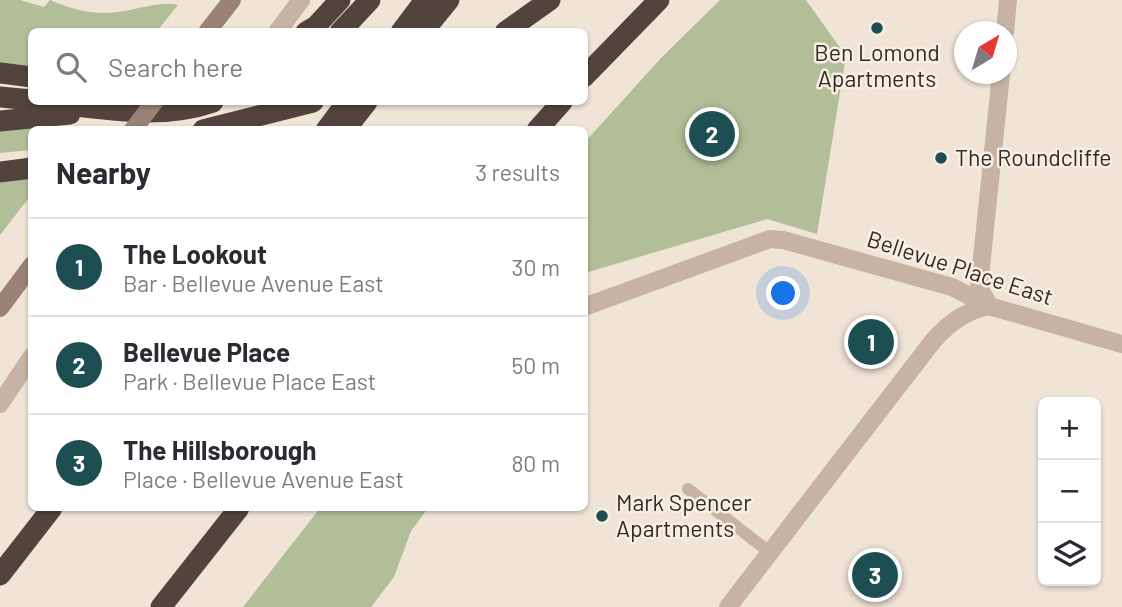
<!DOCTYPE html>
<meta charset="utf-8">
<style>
:root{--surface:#fff;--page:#f7f7f7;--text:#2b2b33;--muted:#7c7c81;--line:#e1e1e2;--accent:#1d4f52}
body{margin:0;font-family:Barlow,sans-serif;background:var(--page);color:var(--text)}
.controls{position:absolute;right:21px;bottom:21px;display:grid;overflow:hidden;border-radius:10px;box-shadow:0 2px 5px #0004}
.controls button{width:63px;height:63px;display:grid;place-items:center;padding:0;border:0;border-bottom:2px solid var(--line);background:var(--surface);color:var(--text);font:35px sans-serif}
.compass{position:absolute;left:954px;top:21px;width:63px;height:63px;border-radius:50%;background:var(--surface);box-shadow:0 2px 5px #0004;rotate:38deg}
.you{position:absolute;left:784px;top:294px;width:24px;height:24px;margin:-18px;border:5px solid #fff;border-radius:50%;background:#1a73e8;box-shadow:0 0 0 10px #1a73e833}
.badge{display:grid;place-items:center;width:46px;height:46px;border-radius:50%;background:var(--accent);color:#fff;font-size:23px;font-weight:700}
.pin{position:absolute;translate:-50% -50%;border:4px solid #fff;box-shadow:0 2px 7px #0006}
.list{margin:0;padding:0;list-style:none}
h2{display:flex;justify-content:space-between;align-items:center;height:91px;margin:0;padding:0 28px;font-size:30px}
h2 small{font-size:23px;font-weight:400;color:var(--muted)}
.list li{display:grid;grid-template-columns:46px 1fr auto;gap:21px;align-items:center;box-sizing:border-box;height:98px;padding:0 28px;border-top:2px solid var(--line)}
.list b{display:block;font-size:26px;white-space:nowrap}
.list p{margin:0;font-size:23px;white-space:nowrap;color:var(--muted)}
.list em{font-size:23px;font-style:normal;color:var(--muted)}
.icon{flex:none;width:38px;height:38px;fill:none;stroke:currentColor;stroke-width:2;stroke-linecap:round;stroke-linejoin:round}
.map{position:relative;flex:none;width:1122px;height:607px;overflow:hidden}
.search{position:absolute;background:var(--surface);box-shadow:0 2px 5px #0004;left:28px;top:28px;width:560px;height:77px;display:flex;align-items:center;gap:18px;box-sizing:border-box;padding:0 24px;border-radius:10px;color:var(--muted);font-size:26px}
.panel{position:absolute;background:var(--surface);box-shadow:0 2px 5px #0004;left:28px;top:126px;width:560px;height:385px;border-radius:10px}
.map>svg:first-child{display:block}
.green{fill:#b2be98}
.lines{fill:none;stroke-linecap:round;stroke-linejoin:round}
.service{stroke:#c7b3a4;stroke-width:12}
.minor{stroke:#c7b3a4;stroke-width:18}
.tertiary{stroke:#c7b3a4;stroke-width:18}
.secondary{stroke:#9a8276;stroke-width:18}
.motorway{stroke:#53433d;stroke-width:21}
.secondary-bridge{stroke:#9a8276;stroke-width:18}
.poi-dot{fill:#1d4f52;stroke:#f8eee3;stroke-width:2.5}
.labels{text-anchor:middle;stroke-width:5;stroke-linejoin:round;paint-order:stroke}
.poi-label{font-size:23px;fill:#322925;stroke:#f8eee3;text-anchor:start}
.street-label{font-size:23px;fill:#322925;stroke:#f8eee3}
</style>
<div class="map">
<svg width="1122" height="607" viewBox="0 0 1122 607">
<rect width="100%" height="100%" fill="#f0e4d7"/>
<g class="green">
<path d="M0 0H20L44 7 50 0C69 8 88 14 109 13 130 12 162 0 178 5L157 31 32 32 31 80 0 75Z"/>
<path d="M720 0H806L846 56 817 234 767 219 585 273V142L661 58Z"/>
<path d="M0 118 47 129 32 130 31 150 0 153Z"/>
<path d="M31 178V195L0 235V183Z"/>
<path d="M320 508H428L411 531 394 577 371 607H243Z"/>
</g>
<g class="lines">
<path class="service" d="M688 489 772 554"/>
<g class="minor">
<path d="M1005 32 1008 0"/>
<path d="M989 306 979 287 1001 74"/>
<path d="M584 307 770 239 783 240 952 287 989 306"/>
</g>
<g class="tertiary">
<path d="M277 32 301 0"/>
<path d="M0 404 32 356"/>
<path d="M728 607 933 341C949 323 965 311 989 306L1122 344"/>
</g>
<g class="secondary">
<path d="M207 32 232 0"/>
<path d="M0 308 32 265"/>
</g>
<g class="motorway">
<path d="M306 32 316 26 340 0"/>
<path d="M340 32 370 0"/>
<path d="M401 32 425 0"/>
<path d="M423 32 449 0"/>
<path d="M505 32 550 0"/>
<path d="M0 73 32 77"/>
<path d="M584 77 659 0"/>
<path d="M0 97 32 100"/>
<path d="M43 102C98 108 159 121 213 102"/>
<path d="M0 121 70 114"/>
<path d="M203 130 313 102"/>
<path d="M326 130 347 102"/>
<path d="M345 130 367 102"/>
<path d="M537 130 562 102"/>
<path d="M0 172 32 168"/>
<path d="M0 575 52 508"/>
<path d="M161 607 239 508"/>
</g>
<path class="secondary-bridge" d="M133 130 154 102"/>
</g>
<g class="poi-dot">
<circle cx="877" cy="28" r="7"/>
<circle cx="941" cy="158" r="7"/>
<circle cx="602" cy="516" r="7"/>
</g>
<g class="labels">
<g class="poi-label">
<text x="877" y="61" text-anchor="middle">Ben Lomond<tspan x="877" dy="26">Apartments</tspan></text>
<text x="955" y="166">The Roundcliffe</text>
<text x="616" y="511">Mark Spencer<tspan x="616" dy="26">Apartments</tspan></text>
</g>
<g class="street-label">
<text transform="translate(960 268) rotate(18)" y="8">Bellevue Place East</text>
</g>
</g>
</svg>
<div class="controls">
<button>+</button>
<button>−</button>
<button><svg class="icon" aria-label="layers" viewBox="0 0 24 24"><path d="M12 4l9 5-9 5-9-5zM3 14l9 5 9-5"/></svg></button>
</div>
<svg class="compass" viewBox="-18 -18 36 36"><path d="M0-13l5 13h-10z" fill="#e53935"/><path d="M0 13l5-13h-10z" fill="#7c7c81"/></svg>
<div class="you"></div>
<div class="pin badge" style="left:871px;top:342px">1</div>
<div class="pin badge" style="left:712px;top:134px">2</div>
<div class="pin badge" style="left:875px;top:575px">3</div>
<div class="search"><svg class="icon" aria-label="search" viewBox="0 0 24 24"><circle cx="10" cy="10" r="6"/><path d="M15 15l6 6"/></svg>Search here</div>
<section class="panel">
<h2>Nearby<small>3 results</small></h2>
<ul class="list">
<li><span class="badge">1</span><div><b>The Lookout</b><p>Bar · Bellevue Avenue East</p></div><em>30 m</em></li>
<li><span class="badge">2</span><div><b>Bellevue Place</b><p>Park · Bellevue Place East</p></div><em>50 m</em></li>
<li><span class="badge">3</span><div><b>The Hillsborough</b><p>Place · Bellevue Avenue East</p></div><em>80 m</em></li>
</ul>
</section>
</div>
